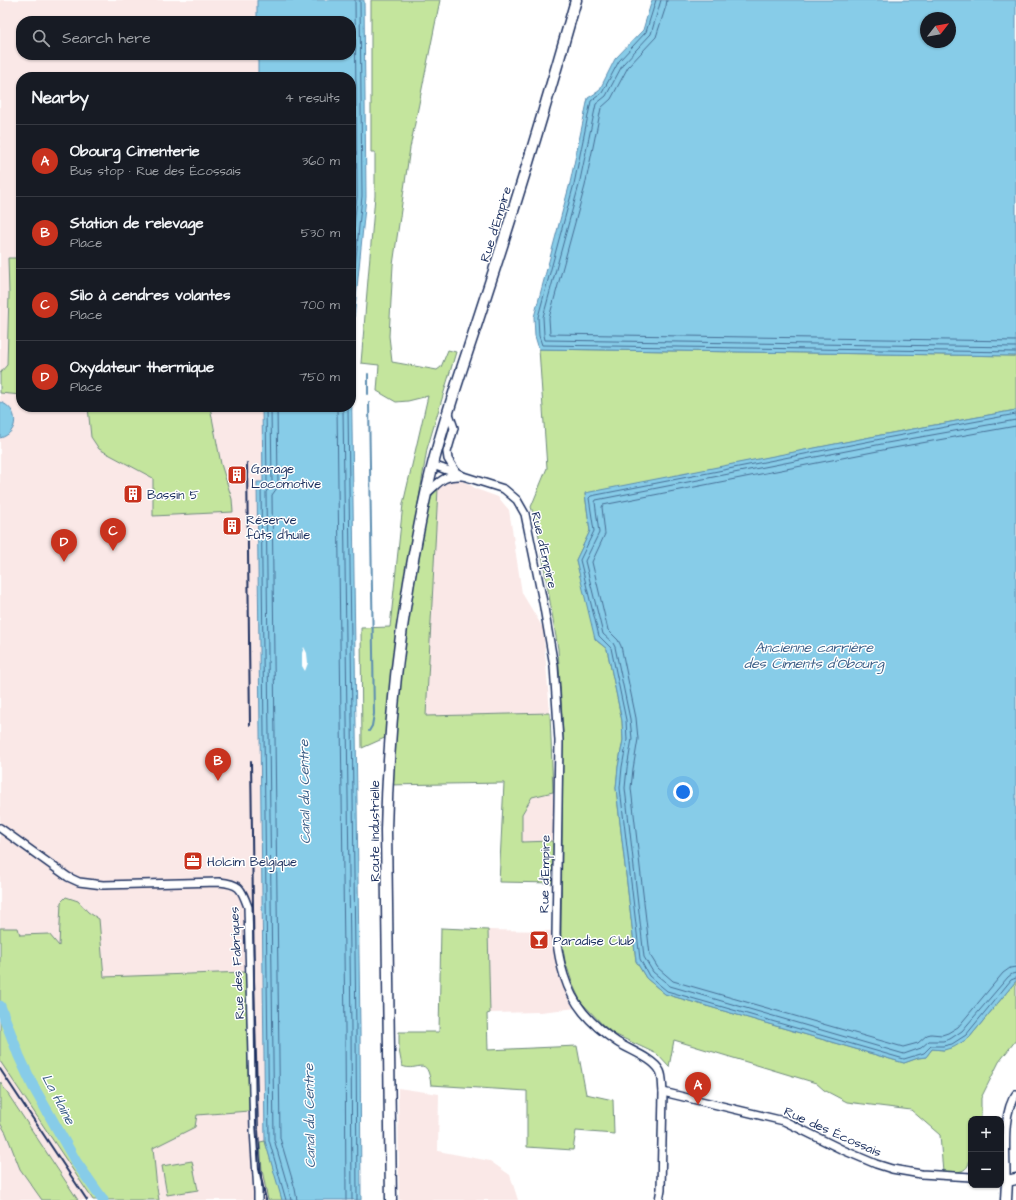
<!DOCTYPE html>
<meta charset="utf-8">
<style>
:root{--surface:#171b24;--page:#20242c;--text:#f1f3f6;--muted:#9ea1a6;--line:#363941;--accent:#c8321e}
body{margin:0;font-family:"Architects Daughter",sans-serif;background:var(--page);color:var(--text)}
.controls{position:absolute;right:12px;bottom:12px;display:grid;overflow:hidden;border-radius:8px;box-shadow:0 1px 3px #0004}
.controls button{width:36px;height:36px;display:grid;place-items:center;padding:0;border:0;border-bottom:1px solid var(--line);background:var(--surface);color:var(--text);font:20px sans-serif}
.compass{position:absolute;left:920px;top:12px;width:36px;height:36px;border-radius:50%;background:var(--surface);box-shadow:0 1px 3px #0004;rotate:59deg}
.you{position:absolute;left:683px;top:792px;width:14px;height:14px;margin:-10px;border:3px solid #fff;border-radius:50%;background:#1a73e8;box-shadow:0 0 0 6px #1a73e833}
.badge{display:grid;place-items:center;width:26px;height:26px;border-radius:50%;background:var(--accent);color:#fff;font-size:13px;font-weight:700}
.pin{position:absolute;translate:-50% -33px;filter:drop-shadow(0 1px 2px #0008)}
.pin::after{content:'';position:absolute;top:21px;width:14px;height:12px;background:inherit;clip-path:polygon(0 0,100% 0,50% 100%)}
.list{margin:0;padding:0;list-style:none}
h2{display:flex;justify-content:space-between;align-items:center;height:52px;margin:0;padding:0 16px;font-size:17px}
h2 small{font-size:13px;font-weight:400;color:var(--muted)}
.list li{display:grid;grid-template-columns:26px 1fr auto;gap:12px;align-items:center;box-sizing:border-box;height:72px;padding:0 16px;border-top:1px solid var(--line)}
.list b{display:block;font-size:15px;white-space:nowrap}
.list p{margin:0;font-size:13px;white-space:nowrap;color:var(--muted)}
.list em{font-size:13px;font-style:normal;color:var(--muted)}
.icon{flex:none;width:22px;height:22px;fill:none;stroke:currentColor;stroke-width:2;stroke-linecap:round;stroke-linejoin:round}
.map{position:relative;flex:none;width:1016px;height:1200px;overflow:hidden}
.search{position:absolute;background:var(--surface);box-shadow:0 1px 3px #0004;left:16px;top:16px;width:340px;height:44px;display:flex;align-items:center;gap:10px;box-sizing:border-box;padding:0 14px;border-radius:16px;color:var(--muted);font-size:15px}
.panel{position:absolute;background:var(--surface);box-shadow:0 1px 3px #0004;left:16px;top:72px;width:340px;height:340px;border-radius:16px}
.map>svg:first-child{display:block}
.built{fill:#fae8e7}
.green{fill:#c4e59d;stroke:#708a7e}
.water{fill:#87cce8;stroke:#5c8db1;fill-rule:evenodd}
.pier{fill:#fff}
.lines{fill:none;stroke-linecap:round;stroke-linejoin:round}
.shore{stroke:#466e95;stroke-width:1}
.stream{stroke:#5c8db1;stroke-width:2}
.river{stroke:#87cce8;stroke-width:11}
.street-casing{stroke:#1b2f5e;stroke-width:10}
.secondary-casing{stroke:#1b2f5e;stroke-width:13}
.street{stroke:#fff;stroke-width:7}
.secondary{stroke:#fff;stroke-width:10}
.rail{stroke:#1b2f5e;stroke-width:2}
.labels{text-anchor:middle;stroke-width:3;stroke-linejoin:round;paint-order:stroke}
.street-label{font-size:13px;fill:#1b2f5e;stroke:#fff}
.poi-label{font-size:13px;fill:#1b2f5e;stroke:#fff;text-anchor:start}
.water-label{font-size:14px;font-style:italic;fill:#3b5e87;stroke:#fff}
</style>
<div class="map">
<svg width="1016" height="1200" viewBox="0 0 1016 1200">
<rect width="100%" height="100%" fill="#fff"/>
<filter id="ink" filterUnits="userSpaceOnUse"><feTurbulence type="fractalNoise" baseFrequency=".025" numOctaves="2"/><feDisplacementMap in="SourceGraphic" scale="8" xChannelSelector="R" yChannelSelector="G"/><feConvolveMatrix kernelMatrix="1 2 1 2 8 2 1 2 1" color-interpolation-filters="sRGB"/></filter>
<g filter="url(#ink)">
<g class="built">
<path d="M0 0H257V21H21V55H258V77H21V407H262L263 482H257L265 1141 282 1200H0Z"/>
<path d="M452 480H460L469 484 476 489 498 497 509 510 522 593 543 628 550 713 426 716 438 489 445 483Z"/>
<path d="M553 792V841L522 842V814L532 797Z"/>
<path d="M488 930 554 931 559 969 565 990 577 1008 540 1012 490 1013Z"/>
<path d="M398 1088 439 1094 438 1151 490 1161 510 1175 518 1200H399Z"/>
</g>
<g class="green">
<path d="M371 0H440L410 148 393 265 389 336 392 362 437 370 441 367 448 350 456 352 427 449 398 627 426 494 438 489 426 716 550 713 553 792 532 797 522 814V842L553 841 554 883 499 882 504 783 387 785 389 736 362 748 361 628 390 627 403 504 428 396 408 401 396 402 377 391 379 365 361 363 375 196V152H371Z"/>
<path d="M8 258H21V395L0 393V373L7 365 9 294Z"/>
<path d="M539 349 1016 356V410L886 434 585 494 590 531 576 560 597 641 607 649 622 721 623 740 618 767 616 788 636 961 646 978 665 994 904 1063 918 1058 926 1057 932 1049 944 1050 969 1038 1016 981V1040L999 1062 981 1098V1119H971V1155H970C970 1174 958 1172 943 1173L940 1135 911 1110 847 1102 824 1090 816 1083 674 1040 669 1067 657 1054 614 1034 603 1025 581 1002 573 985 565 961 561 935 563 733 558 649 537 525 531 507 547 468Z"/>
<path d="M88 407H210L221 464 232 499 233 512 153 516V478L99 449 91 437Z"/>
<path d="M66 897 78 901 88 912 99 919 104 977 246 972 249 1111 197 1115 195 1127 153 1148 157 1188 159 1200H93L0 1061V928H18L20 935 49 934 59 946 61 902Z"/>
<path d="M441 928 488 930 490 1013 487 1014 488 1050 577 1046 586 1094 613 1100 614 1134 576 1131 573 1150 527 1147V1091L431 1085C427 1053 418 1073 402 1066L399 1050V1032H439Z"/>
<path d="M0 1082 78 1200H42L20 1169 6 1133 0 1123Z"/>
<path d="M265 1141 281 1193 282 1200H268L262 1170 260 1142Z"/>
<path d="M192 1161 198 1190 167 1195 162 1166Z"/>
</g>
<g class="water">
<path d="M257 0H364L366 197 351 349V77H258V55H351V21H257Z"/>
<path d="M652 0H1016V356L539 349 535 336 534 317 570 183 588 98 599 91 615 59 643 30ZM926 18H950V42H926Z"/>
<path d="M351 350 360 1029 361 1200H282L265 1141 257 482H263L262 407H351Z"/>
<path d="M0 402C19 408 20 433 0 438Z"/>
<path d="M1016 410V981L969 1038 954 1047 944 1050 932 1049 926 1057 918 1058 904 1063 665 994 646 978 636 961 616 788 618 767 623 740 622 721 607 649 595 639 576 560 590 531 585 493 886 434Z"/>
</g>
<path class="pier" d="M304 647 307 653 308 663 305 671 302 666V653Z"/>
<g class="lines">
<g class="shore">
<path d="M656 0 646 32 619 61 602 93 591 101 574 184 538 317 539 336 542 345 1016 352"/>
<path d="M661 0 651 34 623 64 606 96 596 104 579 185 543 317 544 335 545 340 1016 347"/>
<path d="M667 0 666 6 656 37 628 67 611 99 601 108 585 186 549 318 550 334 1016 341"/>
<path d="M351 260 357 196 355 0"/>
<path d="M351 309 362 196 360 0"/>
<path d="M266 407 267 481 266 485 262 487 261 488 269 1140 286 1200"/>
<path d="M271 407 272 482 271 486 266 492 274 1139 289 1191 291 1200"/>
<path d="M277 407 278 482 277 488 272 495 280 1138 295 1189 297 1200"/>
<path d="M337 407 345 1029 346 1200"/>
<path d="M343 407 351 1029 352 1200"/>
<path d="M348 407 356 1029 357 1200"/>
<path d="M1016 414 886 438 591 496 589 498 594 531 580 560 599 636 611 648 626 720 627 740 622 767 620 788 640 959 649 976 667 991 904 1059 924 1053 931 1046H943L952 1044 966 1035 1011 980 1016 978"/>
<path d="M1016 420 887 443 596 500 595 502 599 533 585 561 603 634 613 643 615 647 630 719 632 739 627 768 625 788 644 957 653 972 670 986 904 1054 921 1048 929 1041H943L950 1039 962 1031 1008 977 1012 974 1016 973"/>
<path d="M1016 426 888 449 603 505 602 507 605 534 592 562 608 630 618 640 621 646 636 718 638 739 633 769 631 788 650 955 658 968 673 981 903 1047 918 1043 927 1035 931 1034 942 1035 948 1033 958 1027 1003 973 1010 968 1016 967"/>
</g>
<g class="stream">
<path d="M368 374V394"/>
<path d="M369 403 374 714 372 726 369 731"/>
</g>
<path class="river" d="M0 1006 19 1056 33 1086 76 1162 103 1200"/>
<g class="street-casing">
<g id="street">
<path d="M433 465 463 476 504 489 517 500 525 514 543 602 554 666 559 741 556 935C559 962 565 990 583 1012 592 1023 605 1034 617 1042 629 1050 653 1058 660 1071 663 1077 662 1085 663 1092L661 1189 659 1200"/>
<path d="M426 494C440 482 442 475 463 476L456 472 448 459 447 452 454 428 448 411"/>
<path d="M0 828 68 877 79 882 103 885 219 882C240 884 241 888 248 907L254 1130 258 1192V1200"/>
<path d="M663 1092 784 1121 843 1150 876 1164 892 1169 921 1174 971 1177"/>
<path d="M1007 1181 1006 1174C1006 1151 1002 1112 1016 1094"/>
</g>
</g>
<g class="secondary-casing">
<g id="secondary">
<path d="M391 1200 386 830C388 745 395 665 409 582 416 542 423 503 433 464 448 406 469 349 487 292 519 195 548 98 576 0"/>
<path d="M1006 1200 1007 1181 1016 1179"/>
</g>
</g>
<use href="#street" class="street"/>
<use href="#secondary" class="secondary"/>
<g class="rail">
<path d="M247 463 250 725"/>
<path d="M251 761 256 1123 259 1169 266 1200"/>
<path d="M0 1069 87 1200"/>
</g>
</g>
</g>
<defs>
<g id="building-square" transform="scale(1)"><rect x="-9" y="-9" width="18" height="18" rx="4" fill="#c8321e" stroke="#fff"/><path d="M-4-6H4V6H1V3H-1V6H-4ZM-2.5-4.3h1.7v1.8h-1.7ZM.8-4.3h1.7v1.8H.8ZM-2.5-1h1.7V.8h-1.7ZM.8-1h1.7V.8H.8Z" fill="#fff"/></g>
<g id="office-square" transform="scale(1)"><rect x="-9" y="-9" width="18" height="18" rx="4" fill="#c8321e" stroke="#fff"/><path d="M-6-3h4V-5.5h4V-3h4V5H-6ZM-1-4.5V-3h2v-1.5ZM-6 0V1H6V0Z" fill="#fff"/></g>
<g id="bar-square" transform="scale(1)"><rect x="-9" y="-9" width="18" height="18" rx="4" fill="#c8321e" stroke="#fff"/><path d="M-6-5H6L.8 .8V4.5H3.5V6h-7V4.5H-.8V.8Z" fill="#fff"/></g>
</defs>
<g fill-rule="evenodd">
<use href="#building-square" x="237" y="475"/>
<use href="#building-square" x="133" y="494"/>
<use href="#building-square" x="232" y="526"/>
<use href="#office-square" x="193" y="861"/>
<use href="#bar-square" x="539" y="940"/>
</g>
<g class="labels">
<g class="street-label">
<text transform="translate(495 224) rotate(-73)" y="5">Rue d'Empire</text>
<text transform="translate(545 550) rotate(77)" y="5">Rue d'Empire</text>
<text transform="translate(374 831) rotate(-90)" y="5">Route Industrielle</text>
<text transform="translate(544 874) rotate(-89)" y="5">Rue d'Empire</text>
<text transform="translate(236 963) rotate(-93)" y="5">Rue des Fabriques</text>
<text transform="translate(833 1131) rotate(24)" y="5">Rue des Écossais</text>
</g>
<g class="poi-label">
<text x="251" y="473">Garage<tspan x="251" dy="15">Locomotive</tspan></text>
<text x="147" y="499">Bassin 5</text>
<text x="246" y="524">Réserve<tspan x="246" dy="15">fûts d'huile</tspan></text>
<text x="207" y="866">Holcim Belgique</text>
<text x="553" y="945">Paradise Club</text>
</g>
<g class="water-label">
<text x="814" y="652">Ancienne carrière<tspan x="814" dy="16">des Ciments d'Obourg</tspan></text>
<text transform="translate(304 792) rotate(-91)" y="5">Canal du Centre</text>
<text transform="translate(59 1099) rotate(62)" y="5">La Haine</text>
<text transform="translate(309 1116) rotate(-91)" y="5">Canal du Centre</text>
</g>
</g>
</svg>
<div class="controls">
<button>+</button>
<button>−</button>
</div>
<svg class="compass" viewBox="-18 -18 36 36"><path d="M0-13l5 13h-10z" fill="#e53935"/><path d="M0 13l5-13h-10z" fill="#9ea1a6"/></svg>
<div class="you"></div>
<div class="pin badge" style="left:698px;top:1105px">A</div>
<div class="pin badge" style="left:218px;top:781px">B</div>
<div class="pin badge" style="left:113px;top:551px">C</div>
<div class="pin badge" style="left:64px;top:562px">D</div>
<div class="search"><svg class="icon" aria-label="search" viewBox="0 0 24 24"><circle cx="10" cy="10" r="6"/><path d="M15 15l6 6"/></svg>Search here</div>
<section class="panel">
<h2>Nearby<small>4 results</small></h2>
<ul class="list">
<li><span class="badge">A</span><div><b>Obourg Cimenterie</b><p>Bus stop · Rue des Écossais</p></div><em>360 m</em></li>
<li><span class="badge">B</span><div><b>Station de relevage</b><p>Place</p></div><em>530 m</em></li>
<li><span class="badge">C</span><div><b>Silo à cendres volantes</b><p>Place</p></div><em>700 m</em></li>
<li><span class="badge">D</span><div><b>Oxydateur thermique</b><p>Place</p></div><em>750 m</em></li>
</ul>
</section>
</div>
